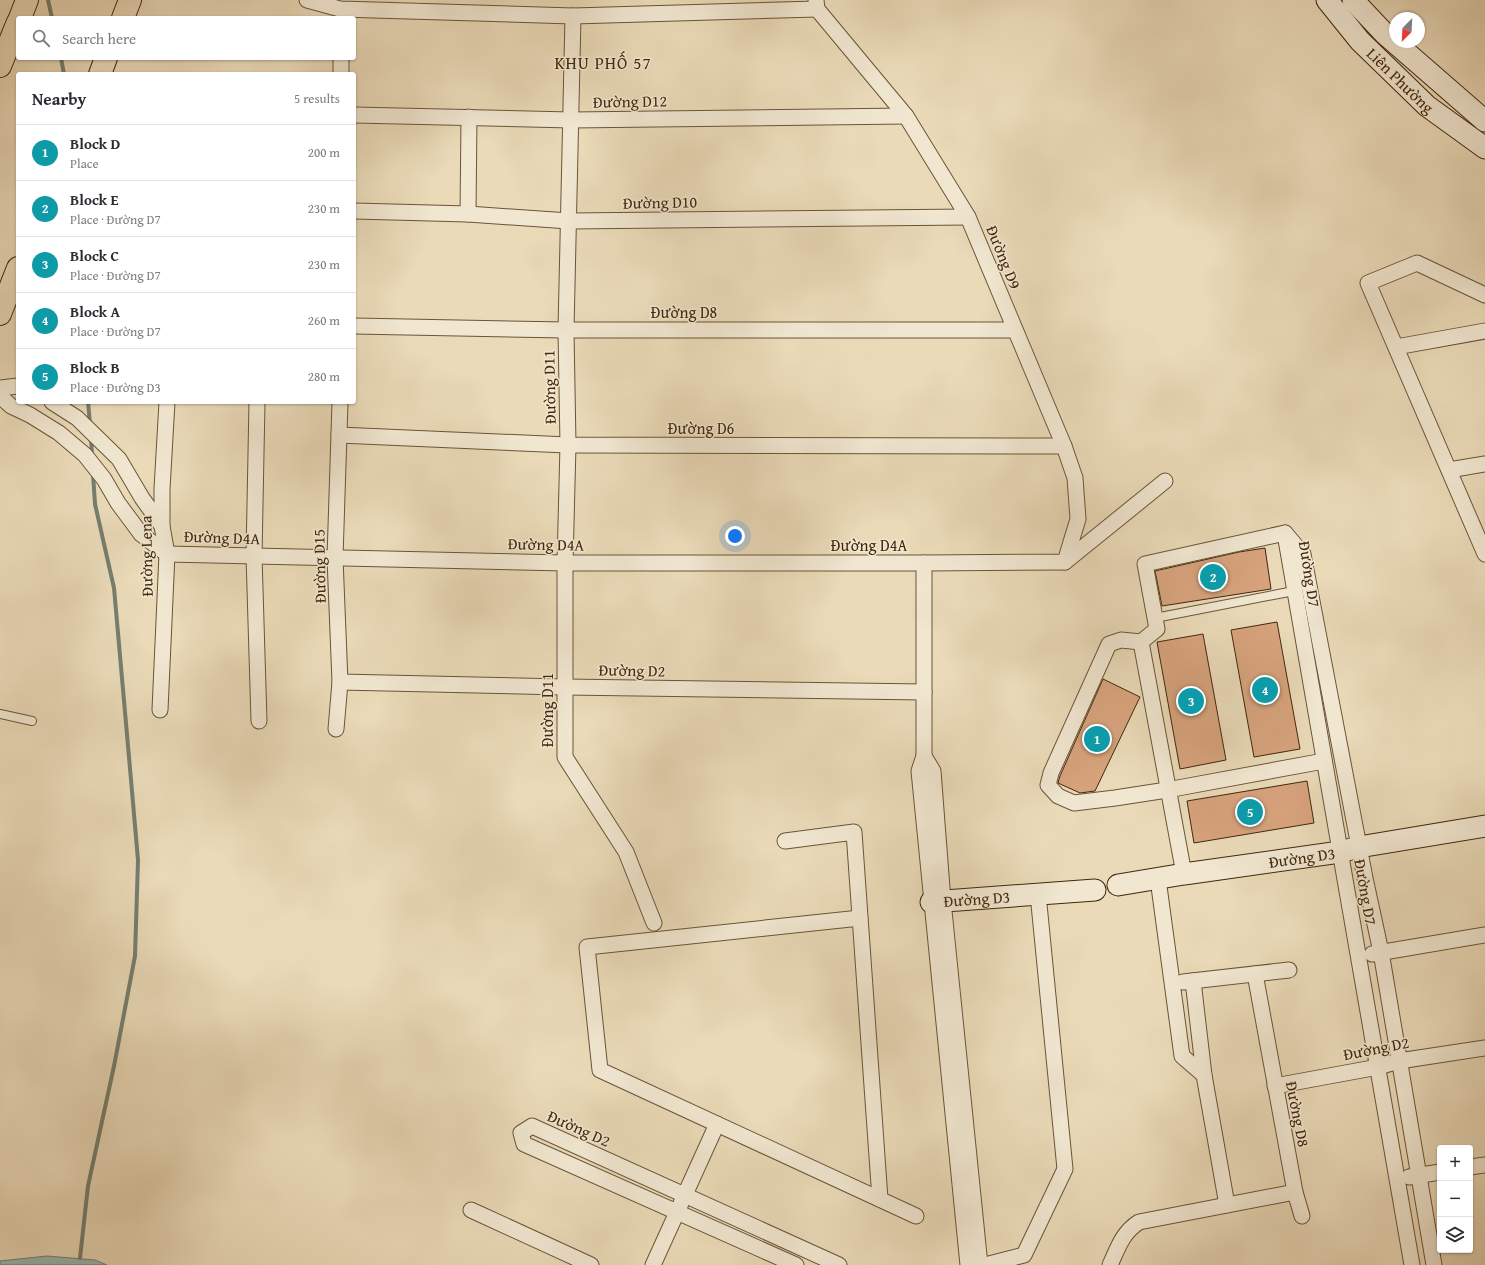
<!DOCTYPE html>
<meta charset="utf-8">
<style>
:root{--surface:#fff;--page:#f2f2f3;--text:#2b2b33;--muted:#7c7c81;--line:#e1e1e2;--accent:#7c3aed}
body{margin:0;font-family:"Gentium Book Plus",serif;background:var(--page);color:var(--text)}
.controls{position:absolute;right:12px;bottom:12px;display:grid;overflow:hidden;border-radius:4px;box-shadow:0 1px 3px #0004}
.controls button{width:36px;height:36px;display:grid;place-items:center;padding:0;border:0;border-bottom:1px solid var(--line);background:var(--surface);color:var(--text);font:20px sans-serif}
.compass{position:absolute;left:1389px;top:12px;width:36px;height:36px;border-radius:50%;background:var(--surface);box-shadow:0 1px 3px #0004;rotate:204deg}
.you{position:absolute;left:735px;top:536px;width:14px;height:14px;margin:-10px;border:3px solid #fff;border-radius:50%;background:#1a73e8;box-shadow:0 0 0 6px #1a73e833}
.badge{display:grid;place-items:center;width:26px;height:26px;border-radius:50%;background:var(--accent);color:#fff;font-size:13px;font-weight:700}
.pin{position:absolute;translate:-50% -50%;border:2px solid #fff;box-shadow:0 1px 4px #0006}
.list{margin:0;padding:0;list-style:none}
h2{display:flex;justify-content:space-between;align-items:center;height:52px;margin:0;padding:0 16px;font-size:17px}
h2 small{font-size:13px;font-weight:400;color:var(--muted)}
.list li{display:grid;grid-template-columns:26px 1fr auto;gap:12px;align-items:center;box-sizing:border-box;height:56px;padding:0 16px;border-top:1px solid var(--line)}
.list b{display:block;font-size:15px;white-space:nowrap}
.list p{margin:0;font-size:13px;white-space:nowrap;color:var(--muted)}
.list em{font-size:13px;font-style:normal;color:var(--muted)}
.icon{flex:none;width:22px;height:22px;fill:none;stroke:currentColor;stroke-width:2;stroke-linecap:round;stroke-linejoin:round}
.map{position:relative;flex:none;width:1485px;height:1265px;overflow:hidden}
.search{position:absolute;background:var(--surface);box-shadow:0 1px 3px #0004;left:16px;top:16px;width:340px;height:44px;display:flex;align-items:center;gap:10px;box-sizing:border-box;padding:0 14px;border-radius:4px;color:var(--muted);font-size:15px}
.panel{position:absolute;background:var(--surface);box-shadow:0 1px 3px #0004;left:16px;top:72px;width:340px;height:332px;border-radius:4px}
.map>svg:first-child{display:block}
.water{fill:#98bab2;stroke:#757f70}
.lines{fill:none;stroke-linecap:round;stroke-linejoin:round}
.stream{stroke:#757f70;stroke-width:4}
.building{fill:#d7a37d;stroke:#41270c}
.lane-casing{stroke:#6b5437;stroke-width:10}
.street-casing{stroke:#6b5437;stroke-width:17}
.secondary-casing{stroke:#41270c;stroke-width:23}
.highway-casing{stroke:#41270c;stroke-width:24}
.lane{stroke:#f1e7d1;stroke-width:8}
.street{stroke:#f1e7d1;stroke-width:15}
.secondary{stroke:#f1e7d1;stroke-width:21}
.highway{stroke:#eadab8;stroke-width:22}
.labels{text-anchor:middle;stroke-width:3;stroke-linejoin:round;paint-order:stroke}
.street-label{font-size:16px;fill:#41270c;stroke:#f1e7d1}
.neighbourhood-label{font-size:17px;letter-spacing:1px;fill:#41270c;stroke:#f1e7d1}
</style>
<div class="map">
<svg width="1485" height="1265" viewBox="0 0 1485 1265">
<rect width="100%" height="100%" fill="#eadab8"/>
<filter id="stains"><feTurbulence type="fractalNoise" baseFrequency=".005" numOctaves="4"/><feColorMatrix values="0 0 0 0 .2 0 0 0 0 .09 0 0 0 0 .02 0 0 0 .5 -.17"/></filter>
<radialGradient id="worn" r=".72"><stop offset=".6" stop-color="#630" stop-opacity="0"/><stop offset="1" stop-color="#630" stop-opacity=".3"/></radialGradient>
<path class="water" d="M47 1256 95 1260 107 1265H0V1261Z"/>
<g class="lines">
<g class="stream">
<path d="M48 0 52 18"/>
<path d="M61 58 64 74"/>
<path d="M88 402 90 424"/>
<path d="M91 438 92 455"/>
<path d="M80 1258 88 1186 114 1066 135 956 138 860 129 757 114 588 95 504 93 474"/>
</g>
</g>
<g class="building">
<path d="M1265 548 1271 589 1162 606 1155 571 1239 552Z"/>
<path d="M1277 622 1300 749 1254 757 1231 630Z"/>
<path d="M1203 634 1226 760 1180 769 1157 642Z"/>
<path d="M1103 679 1140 697 1095 791 1080 793 1058 783 1060 776Z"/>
<path d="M1307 781 1314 823 1194 843 1187 801Z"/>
</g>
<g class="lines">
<g class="lane-casing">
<g id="lane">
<path d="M1155 618 1294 591"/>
<path d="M0 714 32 721"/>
</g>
</g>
<g class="street-casing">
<g id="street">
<path d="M307 0 340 9 573 16 817 9"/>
<path d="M816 0 817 9 906 116 968 217 1064 446 1075 478 1078 519 1065 562"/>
<path d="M573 16 566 330 568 445 565 563V757L626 852 654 923"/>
<path d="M341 58V74"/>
<path d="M354 115 571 120 906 116"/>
<path d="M354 211 468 214 569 221 968 217"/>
<path d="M468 214 469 117"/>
<path d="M1485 295 1417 263 1368 283 1485 554"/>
<path d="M354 326 566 330H1014"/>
<path d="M1396 347 1485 331"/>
<path d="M0 388 18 386"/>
<path d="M0 396 11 406 30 415 59 433 85 455 104 479 118 503 141 534 167 554"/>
<path d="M52 402 77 418 119 459 142 498 162 526"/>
<path d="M257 402 254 556 259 721"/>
<path d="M339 435 568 445 1064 446"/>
<path d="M1449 470 1485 464"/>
<path d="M1285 533 1303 554 1365 878 1381 952 1434 1265"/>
<path d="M1285 534 1412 1265"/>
<path d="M167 554 565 563H924L1065 562 1165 481"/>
<path d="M924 563V756L919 771 968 1265"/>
<path d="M1141 642 1121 640 1109 644 1051 773 1048 785 1058 796 1074 803 1115 798 1167 790 1324 761"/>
<path d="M340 682 565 687 924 692"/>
<path d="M160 710 167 554 162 526V489L167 402"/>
<path d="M336 729 340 682 335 558 340 402"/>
<path d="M924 756 933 771 943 901 980 1265"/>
<path d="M785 841 854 832 880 1199"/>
<path d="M1184 874 1141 642 1157 629 1145 564 1285 533"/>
<path d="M1158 879 1182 1056 1204 1075"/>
<path d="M860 918 587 947 600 1070 916 1216"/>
<path d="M1372 954 1485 935"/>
<path d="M1193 981 1204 1075 1227 1205"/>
<path d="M1183 982 1289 970"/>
<path d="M1275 1086 1378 1067 1399 1061 1485 1048"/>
<path d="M1470 1167 1485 1165"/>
<path d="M1409 1177 1440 1172"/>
<path d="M1295 1192 1302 1216"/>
<path d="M471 1210 591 1265"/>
<path d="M653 1265 717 1124"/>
<path d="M796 1265 524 1144 521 1133 532 1126 839 1265"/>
<path d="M985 1265 1024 1255 1065 1169 1038 894"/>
<path d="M1110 1265C1118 1248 1122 1233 1139 1222L1295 1192 1255 974"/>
</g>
</g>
<g class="secondary-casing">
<g id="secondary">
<path id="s1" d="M1327 0 1360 41 1427 106 1485 148"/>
<path d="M1353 0 1385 34 1485 121"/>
<path id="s2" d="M1118 885 1184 874 1340 852 1359 847 1485 826"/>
<path id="s3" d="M931 902 1095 890"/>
</g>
</g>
<g class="highway-casing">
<g id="highway">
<path d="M20 18 27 0"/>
<path d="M123 18 130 0"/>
<path d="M0 66 18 22"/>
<path d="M100 74 106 58"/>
<path d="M0 314 18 268"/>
</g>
</g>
<use href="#lane" class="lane"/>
<use href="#street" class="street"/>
<use href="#secondary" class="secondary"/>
<use href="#highway" class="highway"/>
</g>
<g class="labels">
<g class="street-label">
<text dy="6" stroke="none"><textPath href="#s1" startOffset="109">Liên Phường</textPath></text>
<text transform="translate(630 101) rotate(-1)" y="6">Đường D12</text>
<text transform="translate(660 202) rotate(-1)" y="6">Đường D10</text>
<text transform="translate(1004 257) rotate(68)" y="6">Đường D9</text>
<text x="684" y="318">Đường D8</text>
<text transform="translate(549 387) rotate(-91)" y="6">Đường D11</text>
<text x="701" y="434">Đường D6</text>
<text transform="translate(222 537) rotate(2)" y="6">Đường D4A</text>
<text transform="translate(546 544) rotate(1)" y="6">Đường D4A</text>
<text x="869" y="551">Đường D4A</text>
<text transform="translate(146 556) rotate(-91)" y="6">Đường Lena</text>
<text transform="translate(319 566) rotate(-91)" y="6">Đường D15</text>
<text transform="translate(1310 574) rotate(81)" y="6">Đường D7</text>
<text transform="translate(632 670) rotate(1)" y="6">Đường D2</text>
<text transform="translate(547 710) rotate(-90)" y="6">Đường D11</text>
<text dy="6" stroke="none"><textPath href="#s2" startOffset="186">Đường D3</textPath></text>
<text transform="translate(1366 892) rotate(80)" y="6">Đường D7</text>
<text dy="6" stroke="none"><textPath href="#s3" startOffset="46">Đường D3</textPath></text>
<text transform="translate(1376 1048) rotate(-11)" y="6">Đường D2</text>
<text transform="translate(1298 1114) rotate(79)" y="6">Đường D8</text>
<text transform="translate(579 1128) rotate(24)" y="6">Đường D2</text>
</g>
<g class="neighbourhood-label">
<text x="603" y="69">KHU PHỐ 57</text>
</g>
</g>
<rect width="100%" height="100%" filter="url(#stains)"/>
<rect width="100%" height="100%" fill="url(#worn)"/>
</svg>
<div class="controls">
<button>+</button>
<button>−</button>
<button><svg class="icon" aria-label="layers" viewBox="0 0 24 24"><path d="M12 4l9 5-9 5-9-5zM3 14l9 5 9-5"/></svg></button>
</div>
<svg class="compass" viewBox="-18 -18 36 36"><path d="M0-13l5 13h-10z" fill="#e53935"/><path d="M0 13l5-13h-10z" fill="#7c7c81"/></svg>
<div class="you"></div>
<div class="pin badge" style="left:1097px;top:739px;background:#0f9aa8">1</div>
<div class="pin badge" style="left:1213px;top:577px;background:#0f9aa8">2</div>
<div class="pin badge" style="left:1191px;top:701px;background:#0f9aa8">3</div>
<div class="pin badge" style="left:1265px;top:690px;background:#0f9aa8">4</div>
<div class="pin badge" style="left:1250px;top:812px;background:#0f9aa8">5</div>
<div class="search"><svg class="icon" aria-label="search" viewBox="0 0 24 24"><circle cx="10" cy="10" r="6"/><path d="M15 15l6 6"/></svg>Search here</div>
<section class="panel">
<h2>Nearby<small>5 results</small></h2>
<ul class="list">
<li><span class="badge" style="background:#0f9aa8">1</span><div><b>Block D</b><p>Place</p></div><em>200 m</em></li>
<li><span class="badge" style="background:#0f9aa8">2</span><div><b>Block E</b><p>Place · Đường D7</p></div><em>230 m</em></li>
<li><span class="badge" style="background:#0f9aa8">3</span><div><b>Block C</b><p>Place · Đường D7</p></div><em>230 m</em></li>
<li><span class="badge" style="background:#0f9aa8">4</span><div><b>Block A</b><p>Place · Đường D7</p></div><em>260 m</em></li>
<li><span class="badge" style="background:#0f9aa8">5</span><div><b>Block B</b><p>Place · Đường D3</p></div><em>280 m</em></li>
</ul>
</section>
</div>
